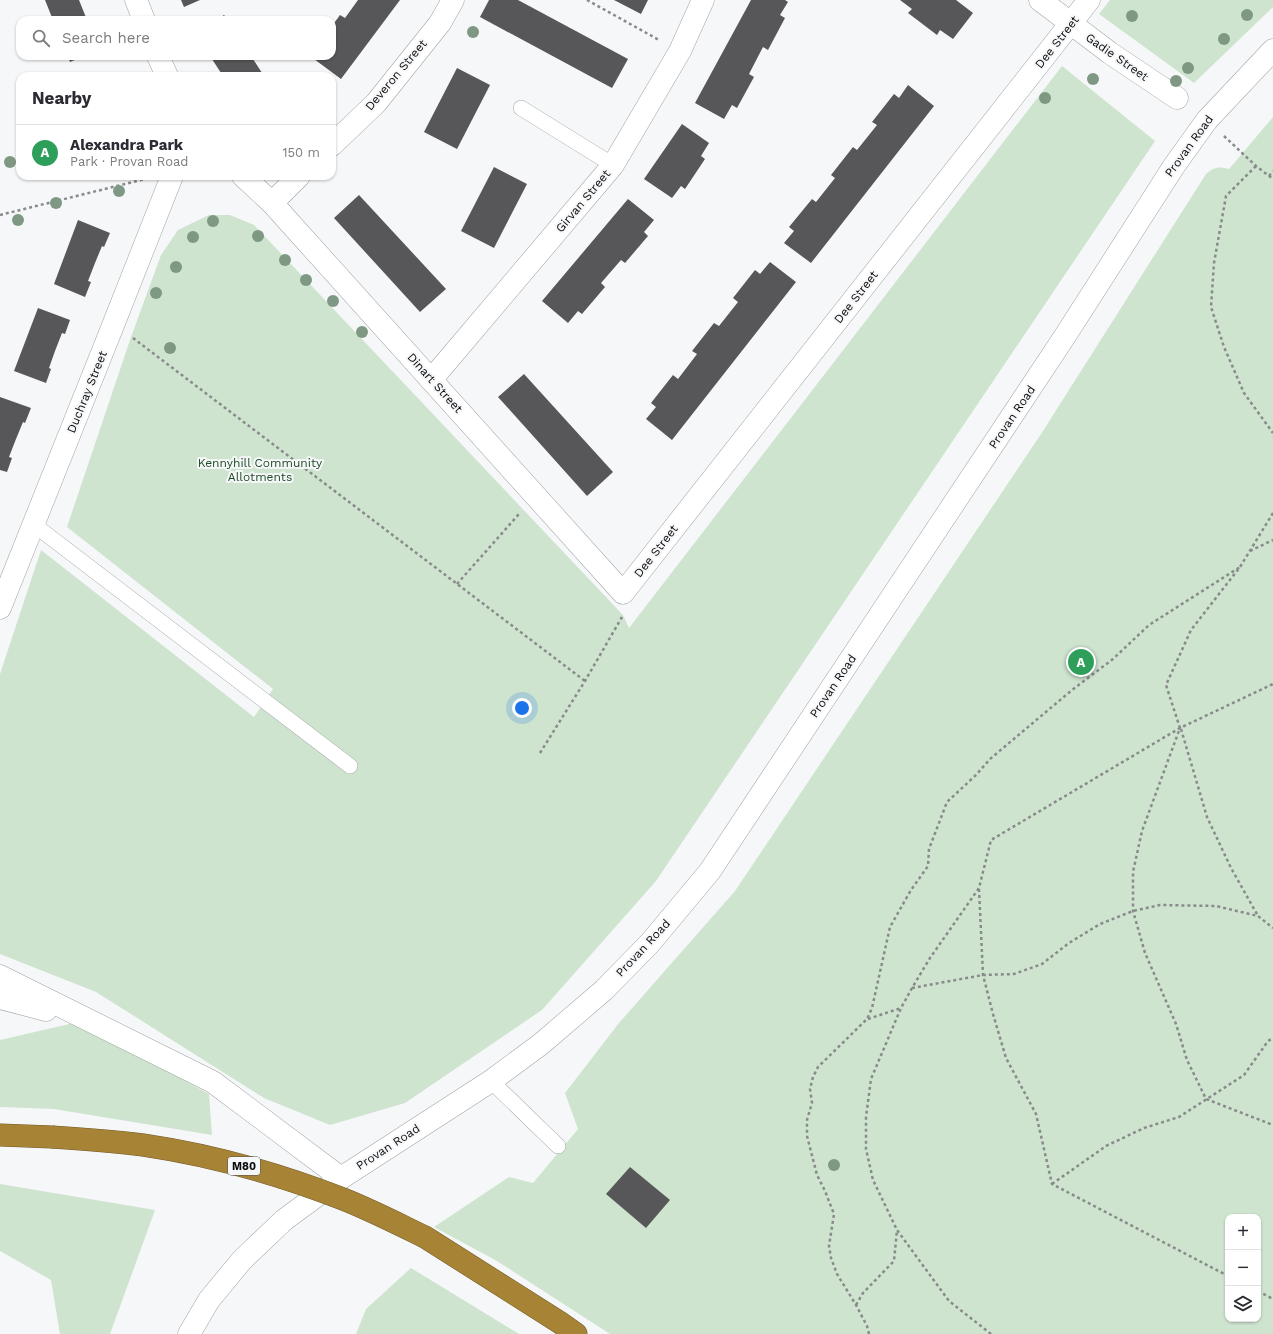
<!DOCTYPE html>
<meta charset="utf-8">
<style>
:root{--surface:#fff;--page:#f2f2f3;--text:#2b2b33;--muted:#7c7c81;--line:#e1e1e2;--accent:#db2777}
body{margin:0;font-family:"Work Sans",sans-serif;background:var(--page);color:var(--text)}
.controls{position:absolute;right:12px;bottom:12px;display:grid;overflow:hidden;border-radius:8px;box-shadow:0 1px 3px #0004}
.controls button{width:36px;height:36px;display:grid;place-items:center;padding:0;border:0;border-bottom:1px solid var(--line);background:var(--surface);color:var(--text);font:20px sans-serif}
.you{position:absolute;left:522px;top:708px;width:14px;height:14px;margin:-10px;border:3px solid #fff;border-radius:50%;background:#1a73e8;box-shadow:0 0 0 6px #1a73e833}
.badge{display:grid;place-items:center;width:26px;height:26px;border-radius:50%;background:var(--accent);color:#fff;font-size:13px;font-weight:700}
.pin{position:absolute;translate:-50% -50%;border:2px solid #fff;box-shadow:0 1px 4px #0006}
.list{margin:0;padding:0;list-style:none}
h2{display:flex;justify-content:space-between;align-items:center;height:52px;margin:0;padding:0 16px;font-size:17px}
h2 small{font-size:13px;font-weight:400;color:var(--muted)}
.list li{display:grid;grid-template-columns:26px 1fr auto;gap:12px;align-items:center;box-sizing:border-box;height:56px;padding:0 16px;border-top:1px solid var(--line)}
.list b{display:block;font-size:15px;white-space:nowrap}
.list p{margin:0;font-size:13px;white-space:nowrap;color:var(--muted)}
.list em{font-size:13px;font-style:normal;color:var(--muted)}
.icon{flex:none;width:22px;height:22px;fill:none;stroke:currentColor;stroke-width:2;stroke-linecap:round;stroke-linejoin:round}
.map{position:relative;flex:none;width:1273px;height:1334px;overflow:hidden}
.search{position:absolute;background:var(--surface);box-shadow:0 1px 3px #0004;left:16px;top:16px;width:320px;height:44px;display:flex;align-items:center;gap:10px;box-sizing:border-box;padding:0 14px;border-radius:12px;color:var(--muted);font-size:15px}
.panel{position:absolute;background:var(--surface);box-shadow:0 1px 3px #0004;left:16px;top:72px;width:320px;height:108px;border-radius:12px}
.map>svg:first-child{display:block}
.green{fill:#cee4cf;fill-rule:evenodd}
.building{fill:#575658}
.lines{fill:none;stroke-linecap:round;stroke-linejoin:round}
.lane-casing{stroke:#a1a3a4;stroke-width:16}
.street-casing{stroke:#a1a3a4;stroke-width:23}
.secondary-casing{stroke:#a1a3a4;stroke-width:23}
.highway-casing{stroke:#715a28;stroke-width:23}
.path{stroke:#898a8b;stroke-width:2.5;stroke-dasharray:3 3;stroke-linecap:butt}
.lane{stroke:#fff;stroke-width:15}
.street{stroke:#fff;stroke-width:22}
.secondary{stroke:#fff;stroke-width:22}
.highway{stroke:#a78336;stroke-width:22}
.highway-bridge-casing{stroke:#715a28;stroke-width:23;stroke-linecap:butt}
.highway-bridge{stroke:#a78336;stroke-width:22}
.tree{fill:#7e9884}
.labels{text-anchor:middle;stroke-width:4;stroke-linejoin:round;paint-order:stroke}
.shield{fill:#f6f7f9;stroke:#535354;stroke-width:1}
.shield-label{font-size:11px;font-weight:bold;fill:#0d0d0e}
.street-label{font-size:12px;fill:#0d0d0e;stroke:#f6f7f9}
.park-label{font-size:12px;fill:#1c4a24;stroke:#f6f7f9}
</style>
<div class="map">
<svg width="1273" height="1334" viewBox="0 0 1273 1334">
<rect width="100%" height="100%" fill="#f6f7f9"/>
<g class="green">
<path d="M1110 0H1273V7L1194 83 1099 14Z"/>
<path d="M1062 66 1155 141 656 881 542 1010 405 1103 330 1125 264 1098 96 992 0 954V674L41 550 254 717 273 689 67 527 131 337 161 255 178 230 209 215H230L254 225 623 615 629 628Z"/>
<path d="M1273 117V1334H610L497 1261 434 1227 509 1177 533 1183 578 1129 565 1093 619 1023 735 891 1041 434 1206 174C1213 167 1219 166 1229 169ZM1228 1217H1258V1319H1228Z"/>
<path d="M78 1022 209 1094 212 1135 54 1109 0 1107V1040Z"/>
<path d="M0 1184 155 1210 110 1334H60L51 1280 0 1251Z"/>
<path d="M411 1268 519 1334H356L366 1309Z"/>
</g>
<g class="building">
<path d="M45 0H79L87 20H53Z"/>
<path d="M181 0H200L184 7Z"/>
<path d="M358 0H400L341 79 314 59 316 56H332V26L340 15 345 18Z"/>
<path d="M489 0H518L628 59 612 88 480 17Z"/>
<path d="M614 0H648L641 14Z"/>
<path d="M751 0H785L788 2 780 15 785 18 768 50 763 47 749 74 754 77 737 108 732 105 724 119 695 103Z"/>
<path d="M900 0H956L973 13 953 39 940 30 937 35 908 13 912 9Z"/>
<path d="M224 15 228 20H217Z"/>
<path d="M68 56H84L70 62Z"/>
<path d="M210 56H251L264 76H223Z"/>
<path d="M457 68 490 85 457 149 424 132Z"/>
<path d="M908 85 934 106 811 263 784 243 794 231 789 227 812 199 816 202 835 178 831 175 853 147 857 150 877 125 872 122 894 94 899 98Z"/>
<path d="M682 124 709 143 701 156 705 159 685 189 681 186 672 198 644 179Z"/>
<path d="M494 167 527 184 494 248 461 231Z"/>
<path d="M359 195 446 289 420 312 334 218Z"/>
<path d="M628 199 654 220 644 232 648 236 625 263 621 260 601 283 605 287 582 314 578 311 568 323 542 301Z"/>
<path d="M78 220 110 233 104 247 102 246 95 263 88 281 91 282 85 297 54 284Z"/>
<path d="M770 262 796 282 672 440 646 419 656 407 651 403 673 375 678 379 697 354 692 351 714 323 719 326 738 302 733 298 755 270 760 274Z"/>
<path d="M38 308 70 320 65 334 62 333 55 351 49 368 51 369 46 383 14 371Z"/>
<path d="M524 374 613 472 587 496 498 397Z"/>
<path d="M0 397 31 408 25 423 23 422 16 439 9 457 12 458 7 472 0 470Z"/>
<path d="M630 1167 670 1200 646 1228 606 1194Z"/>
</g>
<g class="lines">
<g class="lane-casing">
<g id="lane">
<path d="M521 108 613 165"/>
<path d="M33 524 350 766"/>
<path d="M491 1081 558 1146"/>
</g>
</g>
<g class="street-casing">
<g id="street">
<path d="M136 0 144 20"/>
<path d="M1040 0 1110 53 1177 98"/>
<path d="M158 56 167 76"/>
<path d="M332 145 376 103 440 23 453 0"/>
<path d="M243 176 272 203 623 593 1089 0"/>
<path d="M272 203 299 176"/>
<path d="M431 380 613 165 680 51 703 0"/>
<path d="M0 608 112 328 172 176"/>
</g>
</g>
<g class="secondary-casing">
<g id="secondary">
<path d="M0 976 213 1082 341 1178"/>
<path d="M0 998 46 1010"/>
<path d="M189 1334 209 1300 242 1260 284 1220 341 1178 491 1081 541 1044 604 990 650 943 710 871 1065 336 1174 166 1207 120 1273 50"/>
</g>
</g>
<g class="highway-casing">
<g id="highway">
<path d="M0 1135 52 1137"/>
<path d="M425 1237 559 1322 576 1334"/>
</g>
</g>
<g class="path">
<path d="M587 0 659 40"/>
<path d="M1224 136 1256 166 1273 179"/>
<path d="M1256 166 1226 196 1214 263 1211 307 1224 347 1244 393 1273 433"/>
<path d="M1269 176 1273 171"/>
<path d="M0 215 145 179"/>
<path d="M133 338 585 681"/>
<path d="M1273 513 1240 567 1191 630 1166 685 1180 728 1142 831 1133 872V911L1145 953 1176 1024 1187 1060 1206 1099 1273 1125"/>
<path d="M1250 551 1273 540"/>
<path d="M457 584 519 514"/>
<path d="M1181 729 1207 817 1231 868 1258 916"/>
<path d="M540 753 585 681 622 617"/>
<path d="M979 889 983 975 993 1014 1006 1058 1036 1114 1052 1184 1228 1276"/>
<path d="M912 988 983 975 1014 974 1042 964 1069 943 1100 924 1133 911 1160 905 1216 906 1258 916 1273 928"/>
<path d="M868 1019 901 1008"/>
<path d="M1052 1184 1106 1146 1144 1128 1179 1117 1244 1075 1268 1041 1273 1038"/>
<path d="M1258 1291 1273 1299"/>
<path d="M856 1305 863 1293 894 1261 897 1230"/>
<path d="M869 1334 867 1326 856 1305 837 1274 831 1258 829 1246 834 1214 825 1191 817 1175 807 1136V1120L812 1103 810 1089 813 1077 818 1067 867 1019 872 1008 890 927 911 890 928 866 929 849 947 802 976 775 990 759 1072 690 1113 659 1149 625 1240 567"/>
<path d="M991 1334 949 1301 897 1230 873 1180 866 1149V1117L871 1079 901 1008 912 988 930 958 979 888 991 840 1180 728 1273 684"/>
</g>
<use href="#lane" class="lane"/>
<use href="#street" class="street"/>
<use href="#secondary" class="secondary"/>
<use href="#highway" class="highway"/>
<g class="highway-bridge-casing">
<path id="highway-bridge" d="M52 1137C83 1139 113 1141 143 1145 211 1155 279 1174 343 1199 371 1210 398 1224 425 1237"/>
</g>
<use href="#highway-bridge" class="highway-bridge"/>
</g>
<g class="tree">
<circle cx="1247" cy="15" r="6"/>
<circle cx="1132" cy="16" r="6"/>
<circle cx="473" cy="32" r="6"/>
<circle cx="1224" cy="39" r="6"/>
<circle cx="1188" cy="68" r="6"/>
<circle cx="1093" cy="79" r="6"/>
<circle cx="1176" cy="81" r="6"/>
<circle cx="1045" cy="98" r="6"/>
<circle cx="10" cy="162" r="6"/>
<circle cx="119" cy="191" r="6"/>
<circle cx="56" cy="203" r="6"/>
<circle cx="18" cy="220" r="6"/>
<circle cx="213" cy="221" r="6"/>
<circle cx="258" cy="236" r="6"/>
<circle cx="193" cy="237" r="6"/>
<circle cx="285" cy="260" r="6"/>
<circle cx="176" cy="267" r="6"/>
<circle cx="306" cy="280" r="6"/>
<circle cx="156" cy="293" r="6"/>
<circle cx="333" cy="301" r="6"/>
<circle cx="362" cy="332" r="6"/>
<circle cx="170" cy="348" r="6"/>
<circle cx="834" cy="1165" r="6"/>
</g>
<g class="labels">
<rect class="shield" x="228" y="1157" width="32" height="18" rx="3"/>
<g class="shield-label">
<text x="244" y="1170">M80</text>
</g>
<g class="street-label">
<text transform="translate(1057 42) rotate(-52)" y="4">Dee Street</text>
<text transform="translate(1117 57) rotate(35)" y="4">Gadie Street</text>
<text transform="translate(396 75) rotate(-50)" y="4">Deveron Street</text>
<text transform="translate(1189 146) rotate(-54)" y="4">Provan Road</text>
<text transform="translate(583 201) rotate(-50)" y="4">Girvan Street</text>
<text transform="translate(856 297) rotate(-52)" y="4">Dee Street</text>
<text transform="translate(435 383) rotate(48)" y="4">Dinart Street</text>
<text transform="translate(87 392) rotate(-68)" y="4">Duchray Street</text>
<text transform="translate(1012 417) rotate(-56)" y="4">Provan Road</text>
<text transform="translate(656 551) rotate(-52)" y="4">Dee Street</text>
<text transform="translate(833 686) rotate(-56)" y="4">Provan Road</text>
<text transform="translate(643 948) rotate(-47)" y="4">Provan Road</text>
<text transform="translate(388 1147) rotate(-33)" y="4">Provan Road</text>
</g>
<g class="park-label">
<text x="260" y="467">Kennyhill Community<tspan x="260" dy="14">Allotments</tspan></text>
</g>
</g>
</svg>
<div class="controls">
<button>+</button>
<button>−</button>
<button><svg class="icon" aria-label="layers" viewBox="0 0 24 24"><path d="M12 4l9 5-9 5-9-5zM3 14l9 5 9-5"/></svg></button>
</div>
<div class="you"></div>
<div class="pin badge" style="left:1081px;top:662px;background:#2e9e5b">A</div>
<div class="search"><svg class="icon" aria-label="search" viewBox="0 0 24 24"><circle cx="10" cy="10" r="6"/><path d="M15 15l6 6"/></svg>Search here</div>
<section class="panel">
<h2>Nearby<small></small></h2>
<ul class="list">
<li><span class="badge" style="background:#2e9e5b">A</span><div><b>Alexandra Park</b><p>Park · Provan Road</p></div><em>150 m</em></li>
</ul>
</section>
</div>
